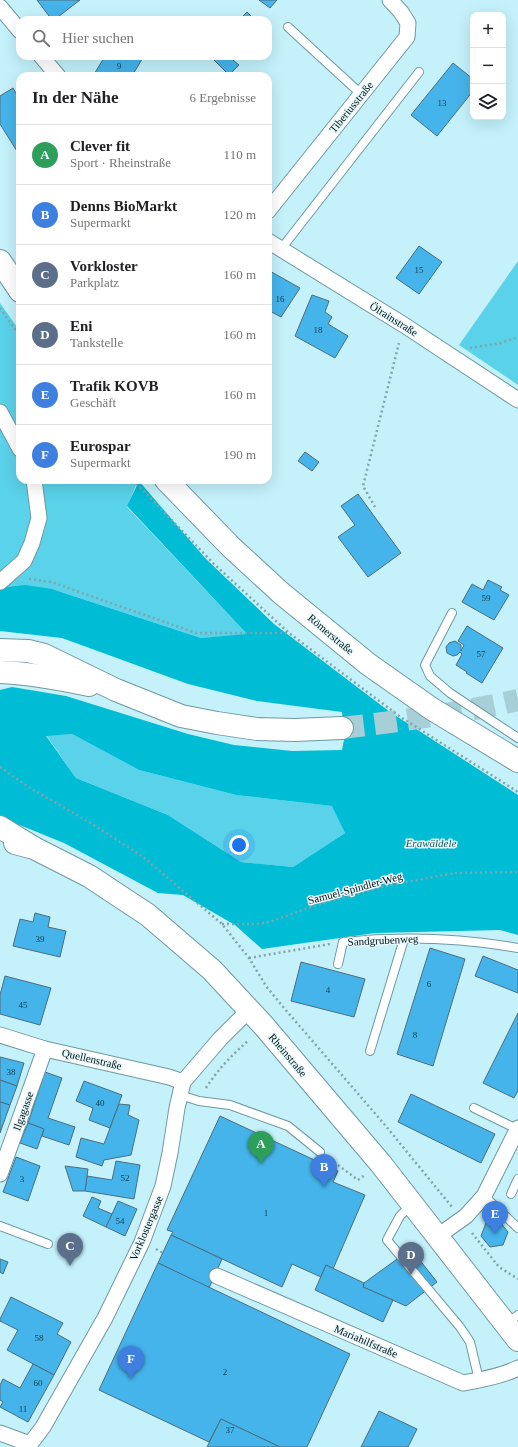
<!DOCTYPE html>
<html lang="de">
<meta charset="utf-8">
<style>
:root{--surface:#fff;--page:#f6f6f6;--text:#202124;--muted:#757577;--line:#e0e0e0;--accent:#ea580c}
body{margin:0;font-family:"Times New Roman",serif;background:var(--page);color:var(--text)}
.controls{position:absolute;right:12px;top:12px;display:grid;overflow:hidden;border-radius:8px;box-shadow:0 4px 16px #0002}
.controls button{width:36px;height:36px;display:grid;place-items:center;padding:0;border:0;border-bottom:1px solid var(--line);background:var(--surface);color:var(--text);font:20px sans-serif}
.you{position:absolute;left:239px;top:845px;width:14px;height:14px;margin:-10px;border:3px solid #fff;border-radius:50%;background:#1a73e8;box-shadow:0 0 0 6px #1a73e833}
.badge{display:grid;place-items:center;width:26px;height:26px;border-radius:50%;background:var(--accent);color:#fff;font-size:13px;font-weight:700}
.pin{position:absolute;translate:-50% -33px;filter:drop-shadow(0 1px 2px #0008)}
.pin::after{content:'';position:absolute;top:21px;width:14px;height:12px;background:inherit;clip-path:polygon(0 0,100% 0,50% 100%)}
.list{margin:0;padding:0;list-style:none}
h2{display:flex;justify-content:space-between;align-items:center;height:52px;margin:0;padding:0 16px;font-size:17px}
h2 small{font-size:13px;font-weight:400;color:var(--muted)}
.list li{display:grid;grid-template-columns:26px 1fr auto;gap:12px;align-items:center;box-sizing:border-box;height:60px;padding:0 16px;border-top:1px solid var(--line)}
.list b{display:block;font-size:15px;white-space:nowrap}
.list p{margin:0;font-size:13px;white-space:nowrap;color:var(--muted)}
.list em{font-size:13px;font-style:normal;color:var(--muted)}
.icon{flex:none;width:22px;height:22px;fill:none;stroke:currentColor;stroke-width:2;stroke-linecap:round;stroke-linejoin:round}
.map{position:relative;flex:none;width:518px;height:1447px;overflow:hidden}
.search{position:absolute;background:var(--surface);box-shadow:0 4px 16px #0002;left:16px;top:16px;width:256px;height:44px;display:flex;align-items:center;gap:10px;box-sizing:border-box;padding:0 14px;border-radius:12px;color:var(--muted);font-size:15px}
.panel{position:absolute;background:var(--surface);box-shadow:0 4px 16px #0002;left:16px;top:72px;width:256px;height:412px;border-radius:12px}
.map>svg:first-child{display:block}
.green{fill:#5ad2e9}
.forest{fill:#00bcd5;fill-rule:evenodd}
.building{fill:#45b4eb;stroke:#4d6d7f}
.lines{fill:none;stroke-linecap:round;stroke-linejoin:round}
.highway-tunnel{stroke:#a7cfd8;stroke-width:22;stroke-dasharray:22 11;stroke-linecap:butt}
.lane-casing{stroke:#6f99a1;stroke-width:10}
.street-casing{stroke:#6f99a1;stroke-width:17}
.primary-casing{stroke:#6f99a1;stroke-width:24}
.highway-casing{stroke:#6f99a1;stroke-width:24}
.path{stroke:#82a4ab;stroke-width:2.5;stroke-dasharray:2 3;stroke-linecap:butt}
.lane{stroke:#fff;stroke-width:8}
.street{stroke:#fff;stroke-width:15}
.primary{stroke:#fff;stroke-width:22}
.highway{stroke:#fff;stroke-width:22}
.labels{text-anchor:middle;stroke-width:3;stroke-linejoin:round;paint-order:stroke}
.number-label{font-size:9px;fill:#143a4a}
.street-label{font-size:11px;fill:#031115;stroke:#e7f9fc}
.park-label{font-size:11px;font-style:italic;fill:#17555f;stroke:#e7f9fc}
</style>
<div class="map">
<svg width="518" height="1447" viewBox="0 0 518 1447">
<rect width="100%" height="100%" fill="#c4f1fa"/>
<g class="green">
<path d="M518 261V385L459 345Z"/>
<path d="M0 303 20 331V480H138L127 507 248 635 201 638 52 589 0 588Z"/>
<path d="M72 734 139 770 236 795 333 806 345 833 293 867 241 862 168 815 76 778 46 735Z"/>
</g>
<path class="forest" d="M139 481 205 558 274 624 390 712 518 795V935L500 930 375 933 262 949 235 925 183 895 158 893 64 843 0 817V690L12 687 66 696 188 734 234 745 292 751 342 750 345 735 342 712 257 701 188 684 62 638 0 631V588L25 585 52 589 201 638 247 634 127 506ZM72 734 139 770 236 795 332 806 345 833 293 867 241 862 168 815 76 778 46 736Z"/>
<g class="building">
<path d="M37 0H80L54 20H52Z"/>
<path d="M259 0H277L270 8Z"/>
<path d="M247 12 255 20H239Z"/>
<path d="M105 56H144L132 76H93Z"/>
<path d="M210 56H237L233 60 239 65 229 75Z"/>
<path d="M453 63 473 79V91L437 136 411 115Z"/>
<path d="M13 88 20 100V156L0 124V96Z"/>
<path d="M419 246 442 262 419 294 396 278Z"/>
<path d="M268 270 300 288 281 317 268 310Z"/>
<path d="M312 295 329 301 325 312 332 317 328 324 348 336 335 358 295 336Z"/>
<path d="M305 452 319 462 312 471 298 461Z"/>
<path d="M358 494 401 553 368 577 338 537 355 525 341 506Z"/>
<path d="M488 580 502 587 500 590 509 595 494 620 462 602 472 584 483 590Z"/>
<path d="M467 626 503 648 482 683 466 673 467 672 456 665 462 654 460 652 457 655 453 656 447 653 446 647 449 643 455 641 461 645V651L464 645 458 641Z"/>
<path d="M35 913 50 917 48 927 66 931 60 957 13 946 20 919 33 922Z"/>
<path d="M430 948 465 959 433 1066 397 1054Z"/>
<path d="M483 956 518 970V993L475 976Z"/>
<path d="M301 962 365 979 354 1017 291 1001Z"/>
<path d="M5 976 51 988 40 1025 0 1014V995Z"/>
<path d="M518 1013V1091L514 1098 483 1083Z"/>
<path d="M0 1057 24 1063 17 1086 0 1080Z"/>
<path d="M45 1072 62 1078 48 1118 75 1127 69 1145 42 1136 44 1129 28 1123Z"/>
<path d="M0 1080 17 1086 10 1105 0 1102Z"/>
<path d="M84 1081 122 1095 110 1128 89 1120 93 1108 76 1101Z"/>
<path d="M411 1094 495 1134 481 1163 398 1122Z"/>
<path d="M0 1102 10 1105 0 1133Z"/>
<path d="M119 1104 130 1105 128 1115 139 1120 131 1155 104 1160 102 1166 76 1157 81 1138 104 1144Z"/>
<path d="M220 1116 338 1171 333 1182 365 1195 333 1269 326 1265 321 1277 292 1264 282 1287 171 1235 173 1232 167 1230Z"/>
<path d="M28 1123 44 1129 37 1149 20 1143Z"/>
<path d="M16 1157 40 1166 28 1201 3 1192Z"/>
<path d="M116 1161 140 1165 134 1199 85 1191 87 1176 112 1180Z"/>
<path d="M65 1166 88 1169 85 1191H73Z"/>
<path d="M92 1197 101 1201 98 1208 112 1214 106 1227 83 1216Z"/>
<path d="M118 1201 137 1209 125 1236 106 1227Z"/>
<path d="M500 1222 508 1232 503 1245 490 1247 481 1236 486 1223Z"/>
<path d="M171 1235 222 1259 209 1288 158 1263Z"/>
<path d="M411 1249 437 1282 406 1306 363 1287 364 1283Z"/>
<path d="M0 1259 8 1262 3 1274 0 1272Z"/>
<path d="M158 1263 350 1354 307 1447H280L221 1419 209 1442 99 1390Z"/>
<path d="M326 1265 364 1283 363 1287 393 1300 383 1322 315 1290Z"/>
<path d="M11 1297 63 1323 57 1334 71 1342 54 1375 7 1350 18 1330 0 1321V1319Z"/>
<path d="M33 1364 54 1375 28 1422 0 1407 3 1402 0 1400V1385L3 1379 20 1388Z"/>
<path d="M379 1411 417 1429 408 1447H361Z"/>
<path d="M221 1419 280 1447H207Z"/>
</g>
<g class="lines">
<path class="highway-tunnel" d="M342 728C401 721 460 713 518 700"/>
<g class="lane-casing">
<g id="lane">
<path d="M288 27 361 94"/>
<path d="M281 249 419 72"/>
<path d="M452 613 425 665 430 676 450 693 518 738"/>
<path d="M338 964 343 942C401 936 460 938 518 948"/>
<path d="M370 1051 404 939"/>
<path d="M180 1095 199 1101 230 1105 288 1126 320 1152"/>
<path d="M474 1108 517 1129"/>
<path d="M511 1194 518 1179"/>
<path d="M484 1196 518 1228"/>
<path d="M412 1204 400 1216 387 1240 460 1327 470 1342 479 1380"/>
<path d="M0 1226 48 1244"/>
<path d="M506 1324 518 1315"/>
</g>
</g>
<g class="street-casing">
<g id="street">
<path d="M0 7 20 31"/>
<path d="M41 56 58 76"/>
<path d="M268 211 407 37 408 23 401 12 390 0"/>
<path d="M268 241 404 325 518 400"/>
<path d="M0 412 20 449"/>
<path d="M0 582 24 561 32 543 39 518 34 480"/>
<path d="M0 1035 45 1049 169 1077 183 1082"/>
<path d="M0 1174 45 1049"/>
<path d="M438 1236 466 1216 484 1196 518 1128"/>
<path d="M217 1276 463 1383C481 1380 502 1376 518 1368"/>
<path d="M0 1433 30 1444"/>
<path d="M28 1447 43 1427 105 1318 142 1242 163 1186 170 1153 177 1108 183 1082 220 1039 249 1010"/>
</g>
</g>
<g class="primary-casing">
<g id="primary">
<path d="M0 261 20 291"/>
<path d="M166 480 231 547 281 593 368 664 432 709 518 761"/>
<path d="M15 843 34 848 89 876 148 915 212 970 264 1026 381 1164 518 1340"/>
</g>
</g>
<g class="highway-casing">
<g id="highway">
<path d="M0 650 28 651 44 655 116 690 181 716 217 723 257 729 295 730 342 728"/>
<path d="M0 672C30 673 60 679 89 685"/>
<path d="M0 827 34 848"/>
</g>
</g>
<g class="path">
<path d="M0 308 20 336"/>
<path d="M470 348 501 343 518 337"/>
<path d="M133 480 214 564 289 633 402 718 518 792"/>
<path d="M375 507 363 486 399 343"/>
<path d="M29 579 51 582 196 633H289"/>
<path d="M0 767 30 788 89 822 142 856 222 924 249 958 266 986 284 1008 385 1125 452 1207"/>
<path d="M222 924H255L266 923 317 905 385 886 455 873 518 872"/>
<path d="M249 958 330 944"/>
<path d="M206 1088C218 1069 233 1054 249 1040"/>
<path d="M330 1159 358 1180 365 1175"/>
<path d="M472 1233 499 1267 518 1279"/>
<path d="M156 1249 163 1253"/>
</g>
<use href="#lane" class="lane"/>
<use href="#street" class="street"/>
<use href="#primary" class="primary"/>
<use href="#highway" class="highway"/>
</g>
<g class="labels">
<g class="number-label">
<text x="119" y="69">9</text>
<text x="442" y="106">13</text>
<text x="419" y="273">15</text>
<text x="280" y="302">16</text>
<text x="318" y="333">18</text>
<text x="486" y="601">59</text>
<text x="481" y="657">57</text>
<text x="40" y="942">39</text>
<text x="429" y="987">6</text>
<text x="328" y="993">4</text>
<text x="23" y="1008">45</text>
<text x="415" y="1038">8</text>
<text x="11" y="1075">38</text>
<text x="100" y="1106">40</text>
<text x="125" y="1181">52</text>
<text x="22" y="1182">3</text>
<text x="266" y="1216">1</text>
<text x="120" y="1224">54</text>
<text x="39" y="1341">58</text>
<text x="225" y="1375">2</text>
<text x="38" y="1386">60</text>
<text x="23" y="1412">11</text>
<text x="230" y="1433">37</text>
</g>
<g class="street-label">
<text transform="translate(351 107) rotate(-51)" y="4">Tiberiusstraße</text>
<text transform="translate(394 319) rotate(32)" y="4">Ölrainstraße</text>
<text transform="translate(331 634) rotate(40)" y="4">Römerstraße</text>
<text transform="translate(355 888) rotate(-15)" y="4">Samuel-Spindler-Weg</text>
<text transform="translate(383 940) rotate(-3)" y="4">Sandgrubenweg</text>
<text transform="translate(288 1055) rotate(50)" y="4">Rheinstraße</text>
<text transform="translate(92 1059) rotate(13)" y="4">Quellenstraße</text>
<text transform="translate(23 1111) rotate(-70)" y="4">Ilgagasse</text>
<text transform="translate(146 1228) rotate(-67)" y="4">Vorklostergasse</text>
<text transform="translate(366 1341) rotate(23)" y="4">Mariahilfstraße</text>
</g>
<g class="park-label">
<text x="431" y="847">Erawäldele</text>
</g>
</g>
</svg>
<div class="controls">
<button>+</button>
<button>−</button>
<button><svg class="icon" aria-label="layers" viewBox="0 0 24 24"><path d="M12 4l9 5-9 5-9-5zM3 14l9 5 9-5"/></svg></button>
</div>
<div class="you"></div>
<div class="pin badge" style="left:261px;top:1164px;background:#2e9e5b">A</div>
<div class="pin badge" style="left:324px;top:1187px;background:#3f7fe0">B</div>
<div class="pin badge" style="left:70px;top:1266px;background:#5c6f8a">C</div>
<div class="pin badge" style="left:411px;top:1275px;background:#5c6f8a">D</div>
<div class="pin badge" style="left:495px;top:1234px;background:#3f7fe0">E</div>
<div class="pin badge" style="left:131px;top:1379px;background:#3f7fe0">F</div>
<div class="search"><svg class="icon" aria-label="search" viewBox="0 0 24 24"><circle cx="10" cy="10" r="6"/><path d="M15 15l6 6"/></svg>Hier suchen</div>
<section class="panel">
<h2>In der Nähe<small>6 Ergebnisse</small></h2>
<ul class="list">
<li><span class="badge" style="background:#2e9e5b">A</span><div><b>Clever fit</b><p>Sport · Rheinstraße</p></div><em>110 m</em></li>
<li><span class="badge" style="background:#3f7fe0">B</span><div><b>Denns BioMarkt</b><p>Supermarkt</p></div><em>120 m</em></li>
<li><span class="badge" style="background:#5c6f8a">C</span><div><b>Vorkloster</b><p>Parkplatz</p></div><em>160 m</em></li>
<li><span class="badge" style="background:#5c6f8a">D</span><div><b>Eni</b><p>Tankstelle</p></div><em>160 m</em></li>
<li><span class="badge" style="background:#3f7fe0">E</span><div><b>Trafik KOVB</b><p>Geschäft</p></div><em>160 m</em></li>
<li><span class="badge" style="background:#3f7fe0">F</span><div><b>Eurospar</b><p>Supermarkt</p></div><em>190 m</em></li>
</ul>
</section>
</div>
